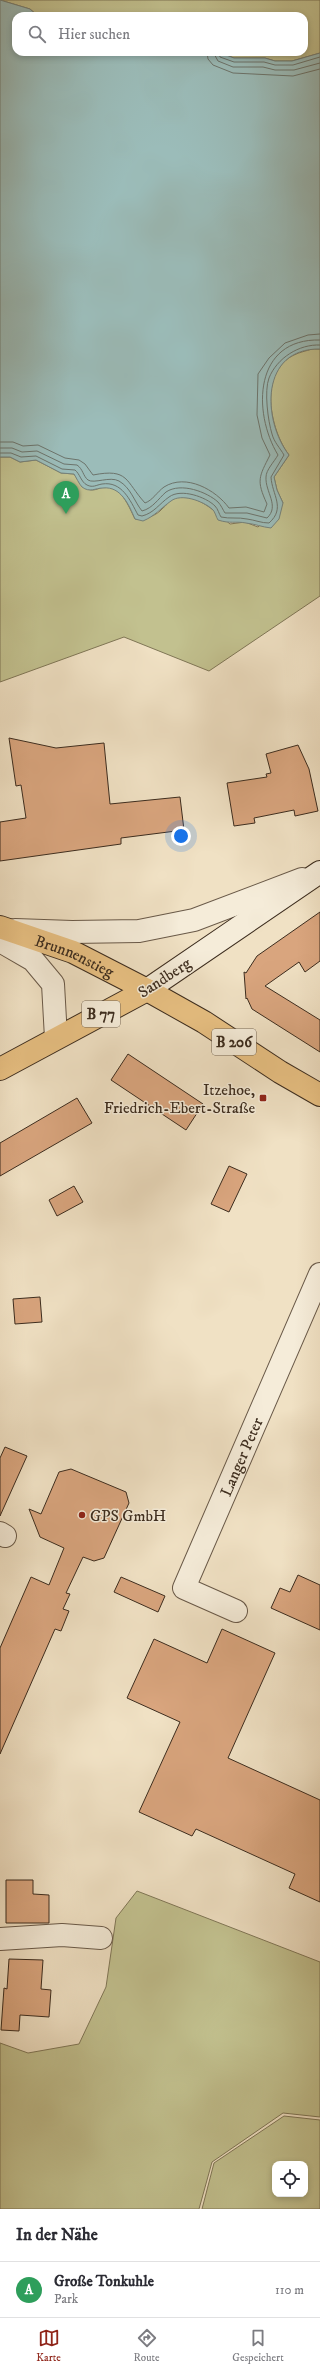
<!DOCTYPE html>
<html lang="de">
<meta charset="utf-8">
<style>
:root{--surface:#fff;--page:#f2f2f3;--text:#2b2b33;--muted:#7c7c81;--line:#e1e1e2;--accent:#8f2418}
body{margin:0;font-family:"IM FELL DW Pica",serif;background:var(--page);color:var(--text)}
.controls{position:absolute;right:12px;bottom:12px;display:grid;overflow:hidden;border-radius:8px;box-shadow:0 2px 6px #0003}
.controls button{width:36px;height:36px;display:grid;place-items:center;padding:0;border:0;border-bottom:1px solid var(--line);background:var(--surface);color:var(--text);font:20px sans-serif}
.you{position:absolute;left:181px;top:836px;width:14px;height:14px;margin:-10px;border:3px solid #fff;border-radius:50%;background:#1a73e8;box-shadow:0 0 0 6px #1a73e833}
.badge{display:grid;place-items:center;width:26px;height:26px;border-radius:50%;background:var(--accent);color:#fff;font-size:13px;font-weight:700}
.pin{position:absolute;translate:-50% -33px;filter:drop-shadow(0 1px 2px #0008)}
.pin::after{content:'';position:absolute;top:21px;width:14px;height:12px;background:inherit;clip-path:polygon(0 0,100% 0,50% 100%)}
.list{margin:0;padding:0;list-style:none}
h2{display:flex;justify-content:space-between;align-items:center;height:52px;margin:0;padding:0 16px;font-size:17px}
h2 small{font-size:13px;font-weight:400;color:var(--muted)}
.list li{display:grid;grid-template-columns:26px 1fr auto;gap:12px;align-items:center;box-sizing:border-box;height:56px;padding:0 16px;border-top:1px solid var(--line)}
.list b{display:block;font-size:15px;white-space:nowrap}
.list p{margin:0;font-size:13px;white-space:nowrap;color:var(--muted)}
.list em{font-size:13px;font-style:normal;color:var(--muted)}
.icon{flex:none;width:22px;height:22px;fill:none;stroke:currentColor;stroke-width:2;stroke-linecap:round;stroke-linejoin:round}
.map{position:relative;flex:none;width:320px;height:2209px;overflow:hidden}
.search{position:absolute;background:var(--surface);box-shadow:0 2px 6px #0003;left:12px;right:12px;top:12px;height:44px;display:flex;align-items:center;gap:10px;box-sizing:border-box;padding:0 14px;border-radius:12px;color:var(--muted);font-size:15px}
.sheet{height:108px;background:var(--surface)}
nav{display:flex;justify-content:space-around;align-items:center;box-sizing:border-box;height:56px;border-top:1px solid var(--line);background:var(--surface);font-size:11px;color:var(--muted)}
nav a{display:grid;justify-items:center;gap:2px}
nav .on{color:var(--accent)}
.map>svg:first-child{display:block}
.green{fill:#c2c18f;stroke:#7f7656;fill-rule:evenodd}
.water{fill:#9bbcb9;stroke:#75827b}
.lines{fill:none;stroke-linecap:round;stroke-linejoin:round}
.shore{stroke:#6c746c;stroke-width:1}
.building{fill:#d9a57e;stroke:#3c2c1e}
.street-casing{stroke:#695948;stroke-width:24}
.secondary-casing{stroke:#3c2c1e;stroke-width:24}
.primary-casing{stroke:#3c2c1e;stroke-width:24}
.street{stroke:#f5ecd9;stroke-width:22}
.secondary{stroke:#f5ecd9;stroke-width:22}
.primary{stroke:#e8c082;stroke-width:22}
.poi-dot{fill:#8f2418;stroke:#f5ecd9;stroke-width:1.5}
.labels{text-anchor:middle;stroke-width:3;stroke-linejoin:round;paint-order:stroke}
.shield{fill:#f5ecd9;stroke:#746656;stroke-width:1}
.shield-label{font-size:15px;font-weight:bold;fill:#3c2c1e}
.street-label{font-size:16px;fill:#3c2c1e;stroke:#f5ecd9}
.poi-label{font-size:16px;fill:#3c2c1e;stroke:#f5ecd9;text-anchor:end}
</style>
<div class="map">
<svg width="320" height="2209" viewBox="0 0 320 2209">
<rect width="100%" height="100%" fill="#f0e1c4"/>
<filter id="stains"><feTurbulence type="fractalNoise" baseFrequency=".005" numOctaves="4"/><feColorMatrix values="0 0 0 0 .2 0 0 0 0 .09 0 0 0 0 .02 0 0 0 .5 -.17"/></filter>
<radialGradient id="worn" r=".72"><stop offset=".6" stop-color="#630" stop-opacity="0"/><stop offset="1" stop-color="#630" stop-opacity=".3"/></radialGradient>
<g class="green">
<path d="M0 0H320V53L292 61H275L265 58H234L218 52H304V16H38L30 9Z"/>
<path d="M312 349H320V596L209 671 124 637 0 682V457H10L20 462 36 460 61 473 74 474C94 506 98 478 116 490 125 496 130 509 135 519 147 518 155 517 163 508 166 506 169 501 172 499 192 489 216 512 230 524L245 522 258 527 283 503 277 490 274 477 289 455C270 430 258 372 294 355 300 352 306 351 312 349Z"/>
<path d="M137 1891 320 1962V2117L283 2113 212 2162 199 2209H0V2043L28 2053 79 2044 106 1987 116 1918Z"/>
<path d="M284 2116 320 2120V2209H202L214 2163ZM275 2164H305V2194H275Z"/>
</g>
<path class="water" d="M0 0 30 9 38 16H16V52H218L234 58H265L275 61H292L320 53V349C260 348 262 420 289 455L274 477 277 490 283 503 279 519 271 528C262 527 255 524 246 523 236 521 230 524 218 520 216 517 215 511 212 509 203 501 181 493 171 501 161 508 155 516 143 521L135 519C129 505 121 486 103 488 95 488 90 493 82 487 79 484 76 477 74 474L61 473 36 460 20 462 10 457H0Z"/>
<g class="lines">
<g class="shore">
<path d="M207 52 208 59 213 65 233 73 293 76 320 69"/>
<path d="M213 52 218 61 233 67H263L275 70H294L320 63"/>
<path d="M218 52 220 57 234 62H264L275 65H293L320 57"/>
<path d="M0 442H13L23 446 38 445 65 458 79 460 85 464 93 475C129 468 125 481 145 503 153 500 157 492 164 487 186 473 216 490 229 508L246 507 264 512 267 504C256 480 259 477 270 455L262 438 257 415 258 374 269 358 285 343 308 335 320 334"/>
<path d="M0 448H12L22 452 37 451 64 464 77 465C83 469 83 476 88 480 94 484 110 476 119 481 131 488 134 501 142 511 153 508 158 499 166 492 181 482 207 492 218 502 221 505 223 510 225 513H247L267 518C280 506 265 492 266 477 266 470 274 462 278 455 252 412 254 338 320 340"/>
<path d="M0 453H11L21 457 36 456 62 469 75 470C80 474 81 482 87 485 93 488 96 485 102 484 122 481 130 500 138 515L142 516C154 513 159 504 169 497 181 488 206 497 215 506 218 509 219 514 221 517 230 519 238 517 247 519 255 520 261 523 269 523 286 508 272 495 271 477L284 455C280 448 274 442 272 434 268 421 264 391 269 378 277 358 299 344 320 345"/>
</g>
</g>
<g class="building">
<path d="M9 738 56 748 104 743 110 804 180 797 184 830 121 838V844L0 861V822L26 818 21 785 16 786Z"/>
<path d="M298 745 309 769 318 811 295 816 294 810 254 818 255 823 234 826 227 783 267 777 266 774 271 773 266 754Z"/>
<path d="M320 912V961L305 972 299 962 265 986 320 1020V1052L252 1009 247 998 246 999 244 972 246 973 257 956Z"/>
<path d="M128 1054 203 1104 186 1130 111 1080Z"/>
<path d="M77 1098 92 1123 0 1176V1143Z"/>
<path d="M229 1166 247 1174 229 1212 211 1204Z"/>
<path d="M74 1186 83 1202 57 1216 49 1200Z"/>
<path d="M40 1297 42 1322 15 1324 13 1299Z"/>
<path d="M5 1447 27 1456 0 1516V1458Z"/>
<path d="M71 1469 126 1492 129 1503 104 1558 94 1561 83 1557 66 1593 70 1594 63 1609 69 1611 61 1631 55 1629 0 1754V1648L31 1577 49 1585 64 1548 40 1537 29 1509 41 1514 59 1472Z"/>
<path d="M298 1575 320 1585V1630L271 1608 280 1588 290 1592Z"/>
<path d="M121 1577 165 1596 158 1612 114 1592Z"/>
<path d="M222 1629 275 1653 228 1758 320 1800V1902L289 1888 295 1874 196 1829 192 1836 139 1812 180 1722 127 1698 154 1639 207 1663Z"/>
<path d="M6 1880H33V1894L49 1895V1923H6Z"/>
<path d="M9 1959 43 1960 41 1989 51 1990 49 2017 20 2015 19 2031 1 2030 4 1988 7 1989Z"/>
</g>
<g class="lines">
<g class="street-casing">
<g id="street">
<path d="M15 930 72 932 139 931 194 920 302 879"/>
<path d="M0 941 33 960 53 984 56 1038"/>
<path d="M0 1533 5 1536"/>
<path id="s1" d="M236 1611 184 1588 320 1274"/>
<path d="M0 1939 62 1935 101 1938"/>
</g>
</g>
<g class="secondary-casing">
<path id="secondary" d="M147 990 320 872"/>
</g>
<g class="primary-casing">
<g id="primary">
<path id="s2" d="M0 927 73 952 147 990 204 1022 280 1072 320 1095"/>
<path d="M0 1069 147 990"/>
</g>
</g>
<use href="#street" class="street"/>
<use href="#secondary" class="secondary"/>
<use href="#primary" class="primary"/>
</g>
<g class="poi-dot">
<rect x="259" y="1094" width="8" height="8" rx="2"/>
<circle cx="82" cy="1515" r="4"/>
</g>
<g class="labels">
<g class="shield">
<rect x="82" y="1001" width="38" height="26" rx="3"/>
<rect x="212" y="1029" width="44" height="26" rx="3"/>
</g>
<g class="shield-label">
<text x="101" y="1019">B 77</text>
<text x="234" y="1047">B 206</text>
</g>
<g class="street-label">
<text dy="6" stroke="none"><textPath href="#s2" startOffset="80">Brunnenstieg</textPath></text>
<text transform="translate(164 977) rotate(-33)" y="6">Sandberg</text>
<text dy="6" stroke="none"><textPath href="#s1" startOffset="200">Langer Peter</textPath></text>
</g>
<g class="poi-label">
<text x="255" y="1095">Itzehoe,<tspan x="255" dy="18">Friedrich-Ebert-Straße</tspan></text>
<text x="90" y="1521" text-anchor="start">GPS GmbH</text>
</g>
</g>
<rect width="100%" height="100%" filter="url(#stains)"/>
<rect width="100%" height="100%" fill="url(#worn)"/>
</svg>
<div class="controls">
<button><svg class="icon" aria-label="locate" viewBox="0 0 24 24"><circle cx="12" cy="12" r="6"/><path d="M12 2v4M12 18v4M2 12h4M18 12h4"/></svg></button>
</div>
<div class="you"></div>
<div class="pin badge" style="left:66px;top:514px;background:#2e9e5b">A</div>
<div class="search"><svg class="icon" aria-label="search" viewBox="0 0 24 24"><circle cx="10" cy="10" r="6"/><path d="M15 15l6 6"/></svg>Hier suchen</div>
</div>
<section class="sheet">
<h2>In der Nähe<small></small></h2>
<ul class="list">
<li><span class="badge" style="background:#2e9e5b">A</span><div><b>Große Tonkuhle</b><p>Park</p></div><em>110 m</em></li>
</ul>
</section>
<nav>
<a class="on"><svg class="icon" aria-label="map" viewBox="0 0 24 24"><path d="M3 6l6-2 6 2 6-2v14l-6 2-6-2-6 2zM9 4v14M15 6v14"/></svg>Karte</a>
<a><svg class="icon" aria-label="directions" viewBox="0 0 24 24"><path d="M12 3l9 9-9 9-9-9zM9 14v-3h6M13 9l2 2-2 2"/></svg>Route</a>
<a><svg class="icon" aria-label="saved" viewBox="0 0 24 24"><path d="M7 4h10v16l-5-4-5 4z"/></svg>Gespeichert</a>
</nav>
